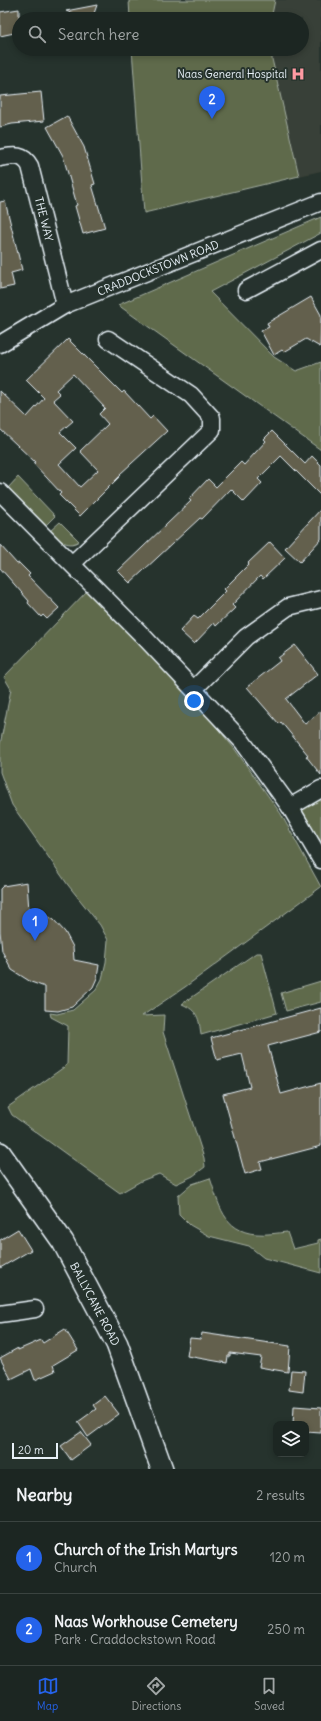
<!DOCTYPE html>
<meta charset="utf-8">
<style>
:root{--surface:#1c2622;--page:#29322f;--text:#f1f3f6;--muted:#a0a5a5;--line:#3a4340;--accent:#2563eb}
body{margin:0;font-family:Delius,sans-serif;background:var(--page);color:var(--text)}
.controls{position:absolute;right:12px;bottom:12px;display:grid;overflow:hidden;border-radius:8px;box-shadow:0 2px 6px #0003}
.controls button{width:36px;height:36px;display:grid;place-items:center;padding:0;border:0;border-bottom:1px solid var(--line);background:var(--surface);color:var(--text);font:20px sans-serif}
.scale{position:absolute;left:12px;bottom:10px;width:46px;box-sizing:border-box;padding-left:4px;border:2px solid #e8f1f8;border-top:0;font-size:11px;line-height:14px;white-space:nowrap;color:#e8f1f8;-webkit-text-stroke:3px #26332d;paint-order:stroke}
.you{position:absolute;left:194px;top:701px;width:14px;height:14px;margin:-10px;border:3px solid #fff;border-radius:50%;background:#1a73e8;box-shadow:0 0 0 6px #1a73e833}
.badge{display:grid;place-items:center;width:26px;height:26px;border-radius:50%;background:var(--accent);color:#fff;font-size:13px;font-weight:700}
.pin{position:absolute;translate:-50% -33px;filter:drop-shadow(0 1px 2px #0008)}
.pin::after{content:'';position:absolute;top:21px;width:14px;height:12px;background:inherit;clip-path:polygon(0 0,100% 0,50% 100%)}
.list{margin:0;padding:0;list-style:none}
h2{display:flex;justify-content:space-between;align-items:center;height:52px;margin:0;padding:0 16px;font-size:17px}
h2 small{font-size:13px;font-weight:400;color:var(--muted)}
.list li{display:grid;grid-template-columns:26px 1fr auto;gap:12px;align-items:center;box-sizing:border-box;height:72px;padding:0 16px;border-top:1px solid var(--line)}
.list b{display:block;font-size:15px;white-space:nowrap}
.list p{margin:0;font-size:13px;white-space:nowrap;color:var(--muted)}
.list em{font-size:13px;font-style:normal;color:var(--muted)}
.icon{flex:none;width:22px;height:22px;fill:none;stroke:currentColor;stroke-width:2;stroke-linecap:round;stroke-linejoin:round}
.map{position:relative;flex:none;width:321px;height:1469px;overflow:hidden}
.search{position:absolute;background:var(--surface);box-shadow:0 2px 6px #0003;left:12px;right:12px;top:12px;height:44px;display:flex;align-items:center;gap:10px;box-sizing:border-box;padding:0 14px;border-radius:22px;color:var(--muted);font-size:15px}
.sheet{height:196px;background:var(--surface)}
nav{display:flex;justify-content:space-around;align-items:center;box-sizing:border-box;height:56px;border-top:1px solid var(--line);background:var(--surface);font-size:11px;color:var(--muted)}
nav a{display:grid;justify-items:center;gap:2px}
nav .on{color:var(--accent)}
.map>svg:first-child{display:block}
.built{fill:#394037}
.green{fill:#5f6b4c;stroke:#a4aea2}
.building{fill:#64604d;stroke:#e8f1f8;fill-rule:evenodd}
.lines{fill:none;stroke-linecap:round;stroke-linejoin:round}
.minor-casing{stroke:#e8f1f8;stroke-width:19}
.major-casing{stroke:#e8f1f8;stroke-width:24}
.minor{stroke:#26332d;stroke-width:16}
.major{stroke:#26332d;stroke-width:21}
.labels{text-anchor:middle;stroke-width:4;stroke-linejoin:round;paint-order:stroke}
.poi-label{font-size:11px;fill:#e8f1f8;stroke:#26332d;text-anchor:end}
.street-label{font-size:11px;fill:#e8f1f8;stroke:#26332d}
</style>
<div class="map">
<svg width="321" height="1469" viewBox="0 0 321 1469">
<rect width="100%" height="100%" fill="#26332d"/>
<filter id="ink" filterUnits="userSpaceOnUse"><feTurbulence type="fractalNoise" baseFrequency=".025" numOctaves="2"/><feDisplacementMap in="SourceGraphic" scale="8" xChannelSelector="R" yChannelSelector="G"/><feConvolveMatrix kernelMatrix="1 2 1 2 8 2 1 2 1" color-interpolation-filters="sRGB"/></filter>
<g filter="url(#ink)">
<path class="built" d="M275 0H321V171L299 176 272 59V49H302V19H271Z"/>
<g class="green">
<path d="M129 0H275L271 19H130Z"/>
<path d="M132 49H272V59L299 176 144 213Z"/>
<path d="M321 217V233L210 292 274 357 296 371 321 362V450L118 305Z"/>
<path d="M18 477 55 516 45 526 8 488Z"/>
<path d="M60 522 79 541C68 549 57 539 50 531Z"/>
<path d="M89 589 189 694 234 748 281 814 321 887 185 987 142 1016 164 1015 163 1032 204 1158 205 1167 193 1176 176 1184 159 1174 141 1181 120 1193 12 1115 8 1107 67 1065 68 1026 51 1017 50 1013 57 1014 73 1010 96 990 102 979 106 962 108 940 100 925 68 885 12 805 0 772V745L11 689 4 677Z"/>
<path d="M321 798V844L301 808Z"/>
<path d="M256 953H261L277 1013 201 1035C199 1018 198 1011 182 1004Z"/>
<path d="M321 981V1002L286 1011 281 993Z"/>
<path d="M210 1178C219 1204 223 1231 256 1234 266 1235 277 1233 287 1232L293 1249 318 1243V1240L321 1239V1273L264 1258 249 1246 209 1236 190 1225 179 1214 178 1196 192 1184Z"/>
</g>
<g class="building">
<path d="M97 5 92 19H85L66 11Z"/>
<path d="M19 9V32L0 36V12Z"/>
<path d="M41 92 44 121 12 124 0 127V96Z"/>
<path d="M67 116 84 147 95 184 92 185 105 228 83 234 75 206 77 205 63 156 47 127Z"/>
<path d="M5 201 22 270 11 273 14 286 0 289V202Z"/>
<path d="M311 297 321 315 320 347 306 339 284 352 282 350 274 355 261 331 269 327 267 323Z"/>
<path d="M68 339 122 393 124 391 150 419 153 416 167 431 120 474 121 475 80 516 59 495 61 493 33 463 35 462 0 429V391L27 417 44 398 26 380ZM73 374 105 408 99 414 108 424 80 451 98 470 80 487 59 464 76 448 60 432 73 421 53 400 60 394 56 390Z"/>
<path d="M272 431 305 464 312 456 321 465V496L281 456 258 479 262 483 244 502 231 489 202 519 200 518 130 583 118 571 191 501 189 499 208 479 216 487 241 462 244 465 266 441 264 439Z"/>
<path d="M321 509V539L300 562 285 548Z"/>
<path d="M270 542 285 558 263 579 260 576 232 605 235 608 216 626 214 623 194 644 180 631 194 616 198 619 226 591 224 589 249 564 248 563Z"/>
<path d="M0 545 17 564 19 563 30 574 28 576 59 608 47 619 43 615 41 617 28 603 29 601 0 568Z"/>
<path d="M295 645 318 674 286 699 305 724 321 711V775L306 756 308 755 281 722 279 724 247 687 280 661 278 658Z"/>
<path d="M27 882 29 911 43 913 54 920 65 932 73 947 74 960 99 965 97 978 93 987 72 1007 58 1011 45 1010V987L31 982 12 970 2 951 0 931V889L3 886Z"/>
<path d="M321 1008V1032L268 1046 281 1094 321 1083V1146L260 1162 262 1169 245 1174 223 1094 250 1087 242 1054 217 1060 211 1038Z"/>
<path d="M18 1229 31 1250 0 1268V1240Z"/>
<path d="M65 1329 78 1350 53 1365 55 1371 35 1380 31 1369 11 1379 0 1358 18 1348V1350L41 1340 43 1343Z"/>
<path d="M202 1333 290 1346 288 1372 259 1367 261 1357 230 1353V1356H228L227 1363 187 1356 190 1338 201 1339Z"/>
<path d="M291 1370 305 1371 303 1392 289 1390Z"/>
<path d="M105 1396 119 1414 88 1437 78 1422 96 1409 93 1405Z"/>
<path d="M294 1406 321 1408V1433L306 1432V1424H293Z"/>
<path d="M81 1432 91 1445 71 1460 61 1446Z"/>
</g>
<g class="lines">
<g class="minor-casing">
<g id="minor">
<path d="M0 158C13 156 23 153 30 166L65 305"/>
<path d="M246 290 321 250"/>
<path d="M0 344 65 305 321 202"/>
<path d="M0 492 144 637 242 741 290 807 321 860"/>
<path d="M72 564 212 430V418L191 395 108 339"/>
<path d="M194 689 246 637 288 607 321 599"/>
<path d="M290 807 321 789"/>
<path d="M0 1314 35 1309"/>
</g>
</g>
<g class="major-casing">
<path id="major" d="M0 1153 63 1242 117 1344 162 1469"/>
</g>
<use href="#minor" class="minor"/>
<use href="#major" class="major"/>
</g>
</g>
<defs>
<g id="hospital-bare" transform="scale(1.08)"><path d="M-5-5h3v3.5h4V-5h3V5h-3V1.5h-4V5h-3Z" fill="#ff9aa2" stroke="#26332d" stroke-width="2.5" paint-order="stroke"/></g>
</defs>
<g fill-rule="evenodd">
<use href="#hospital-bare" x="298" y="74"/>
</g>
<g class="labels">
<g class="poi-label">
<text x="287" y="78">Naas General Hospital</text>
</g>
<g class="street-label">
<text transform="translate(44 219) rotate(76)" y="4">THE WAY</text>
<text transform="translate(158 268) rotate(-22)" y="4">CRADDOCKSTOWN ROAD</text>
<text transform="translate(95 1304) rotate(62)" y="4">BALLYCANE ROAD</text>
</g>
</g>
</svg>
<div class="controls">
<button><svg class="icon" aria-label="layers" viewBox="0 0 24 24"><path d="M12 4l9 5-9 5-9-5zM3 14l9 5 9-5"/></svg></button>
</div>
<div class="scale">20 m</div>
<div class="you"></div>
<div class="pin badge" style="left:35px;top:941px">1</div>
<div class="pin badge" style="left:212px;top:119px">2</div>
<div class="search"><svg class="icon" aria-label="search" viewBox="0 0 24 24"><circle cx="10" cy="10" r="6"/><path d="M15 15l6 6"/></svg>Search here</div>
</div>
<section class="sheet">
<h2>Nearby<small>2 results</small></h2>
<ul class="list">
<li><span class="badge">1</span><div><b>Church of the Irish Martyrs</b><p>Church</p></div><em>120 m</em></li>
<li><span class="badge">2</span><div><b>Naas Workhouse Cemetery</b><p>Park · Craddockstown Road</p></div><em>250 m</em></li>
</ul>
</section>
<nav>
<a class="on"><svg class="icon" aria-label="map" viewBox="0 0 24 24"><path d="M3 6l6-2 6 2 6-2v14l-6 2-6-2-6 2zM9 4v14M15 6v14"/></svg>Map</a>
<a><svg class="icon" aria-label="directions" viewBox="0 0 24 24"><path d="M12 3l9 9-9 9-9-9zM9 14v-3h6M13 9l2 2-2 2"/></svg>Directions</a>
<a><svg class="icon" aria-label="saved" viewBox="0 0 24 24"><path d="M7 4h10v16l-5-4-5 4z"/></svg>Saved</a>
</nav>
